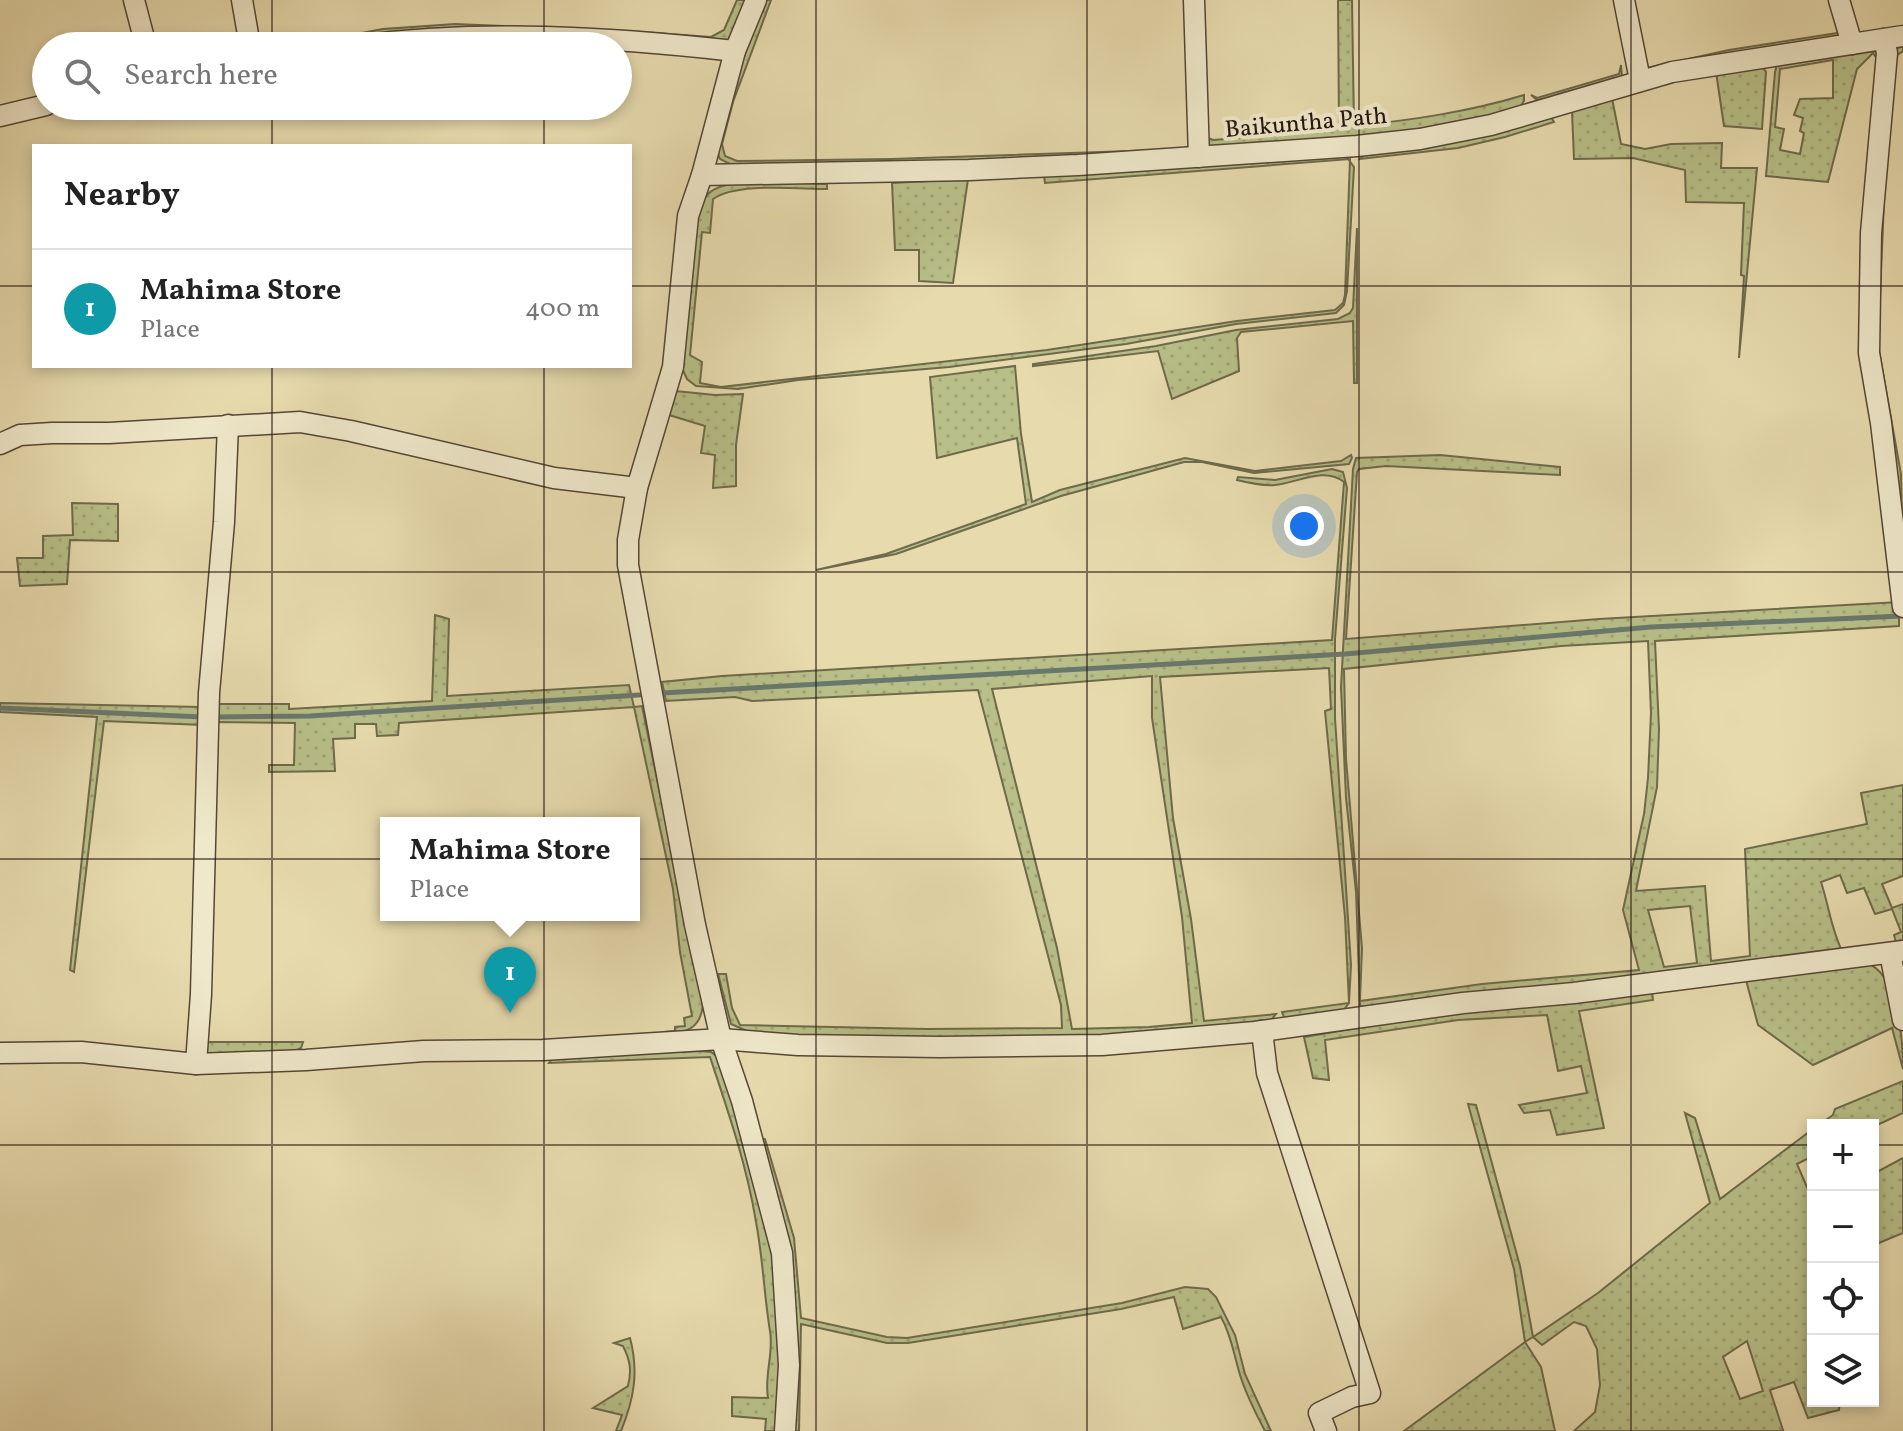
<!DOCTYPE html>
<meta charset="utf-8">
<style>
:root{--surface:#fff;--page:#f2f2f2;--text:#222;--muted:#767676;--line:#e0e0e0;--accent:#8f2418}
body{margin:0;font-family:Vollkorn,serif;background:var(--page);color:var(--text)}
.controls{position:absolute;right:24px;bottom:24px;display:grid;overflow:hidden;border-radius:0px;box-shadow:0 4px 12px #0003}
.controls button{width:72px;height:72px;display:grid;place-items:center;padding:0;border:0;border-bottom:2px solid var(--line);background:var(--surface);color:var(--text);font:40px sans-serif}
.you{position:absolute;left:1304px;top:526px;width:28px;height:28px;margin:-20px;border:6px solid #fff;border-radius:50%;background:#1a73e8;box-shadow:0 0 0 12px #1a73e833}
.badge{display:grid;place-items:center;width:52px;height:52px;border-radius:50%;background:var(--accent);color:#fff;font-size:26px;font-weight:700}
.pin{position:absolute;translate:-50% -66px;filter:drop-shadow(0 2px 4px #0008)}
.pin::after{content:'';position:absolute;top:42px;width:28px;height:24px;background:inherit;clip-path:polygon(0 0,100% 0,50% 100%)}
.popup{position:absolute;left:380px;top:817px;width:260px;height:104px;box-sizing:border-box;display:grid;place-content:center;border-radius:0px;background:var(--surface);filter:drop-shadow(0 2px 6px #0005);font-size:26px;white-space:nowrap;color:var(--muted)}
.popup b{font-size:30px;color:var(--text)}
.popup::after{content:'';position:absolute;left:50%;top:100%;margin-left:-16px;border:16px solid transparent;border-top-color:var(--surface)}
.list{margin:0;padding:0;list-style:none}
h2{display:flex;justify-content:space-between;align-items:center;height:104px;margin:0;padding:0 32px;font-size:34px}
h2 small{font-size:26px;font-weight:400;color:var(--muted)}
.list li{display:grid;grid-template-columns:52px 1fr auto;gap:24px;align-items:center;box-sizing:border-box;height:120px;padding:0 32px;border-top:2px solid var(--line)}
.list b{display:block;font-size:30px;white-space:nowrap}
.list p{margin:0;font-size:26px;white-space:nowrap;color:var(--muted)}
.list em{font-size:26px;font-style:normal;color:var(--muted)}
.icon{flex:none;width:44px;height:44px;fill:none;stroke:currentColor;stroke-width:2;stroke-linecap:round;stroke-linejoin:round}
.map{position:relative;flex:none;width:1903px;height:1431px;overflow:hidden}
.search{position:absolute;background:var(--surface);box-shadow:0 4px 12px #0003;left:32px;top:32px;width:600px;height:88px;display:flex;align-items:center;gap:20px;box-sizing:border-box;padding:0 28px;border-radius:44px;color:var(--muted);font-size:30px}
.panel{position:absolute;background:var(--surface);box-shadow:0 4px 12px #0003;left:32px;top:144px;width:600px;height:224px;border-radius:0px}
.map>svg:first-child{display:block}
.grass{fill:url(#grass-dots);stroke:#6e6a4b;stroke-width:2;fill-rule:evenodd}
.lines{fill:none;stroke-linecap:round;stroke-linejoin:round}
.stream{stroke:#69786d;stroke-width:5}
.minor-casing{stroke:#554636;stroke-width:23}
.minor{stroke:#efe8ca;stroke-width:20}
.grid{fill:none;stroke:#24140e;stroke-width:2;stroke-opacity:0.55}
.labels{text-anchor:middle;stroke-width:8;stroke-linejoin:round;paint-order:stroke}
.street-label{font-size:24px;fill:#24140e;stroke:#efe8ca}
</style>
<div class="map">
<svg width="1903" height="1431" viewBox="0 0 1903 1431">
<defs>
<pattern id="grass-dots" width="8" height="8" patternUnits="userSpaceOnUse" patternTransform="scale(2)"><rect width="8" height="8" fill="#b8bf88"/><path d="M2 2h.1M6 6h.1" fill="none" stroke="#9ea374" stroke-width="1.8" stroke-linecap="round"/></pattern>
</defs>
<rect width="100%" height="100%" fill="#e7dbae"/>
<filter id="stains"><feTurbulence type="fractalNoise" baseFrequency=".0025" numOctaves="4"/><feColorMatrix values="0 0 0 0 .2 0 0 0 0 .09 0 0 0 0 .02 0 0 0 .5 -.17"/></filter>
<radialGradient id="worn" r=".72"><stop offset=".6" stop-color="#630" stop-opacity="0"/><stop offset="1" stop-color="#630" stop-opacity=".3"/></radialGradient>
<g class="grass">
<path d="M737 0H747L729 41 361 39 320 46H292L383 29 455 24 628 31 711 37 724 30Z"/>
<path d="M763 0H771L733 102 722 144 725 156 737 161 891 159 1193 149 931 165 736 167 720 159 716 149 738 65Z"/>
<path d="M1338 0H1352L1354 126C1412 120 1468 112 1524 95V101L1518 110C1417 139 1313 143 1209 148L1203 143 1206 137 1213 140 1262 136 1264 130 1339 126Z"/>
<path d="M1838 33 1839 39 1670 67 1638 70 1729 50Z"/>
<path d="M1903 45V51L1893 58 1885 177 1878 345 1901 474 1903 564 1874 369 1876 293 1893 51Z"/>
<path d="M1875 50 1879 54 1878 60 1873 53 1857 69 1828 182 1766 176 1775 72 1777 64ZM1833 60V98L1800 99 1794 115 1803 118 1800 131 1804 133 1800 154 1780 150 1784 129 1775 127 1780 69Z"/>
<path d="M1621 65 1622 78 1538 101 1531 95 1537 98 1619 74Z"/>
<path d="M1762 66 1766 72 1762 129 1724 126 1716 72Z"/>
<path d="M1612 98 1621 144 1645 149 1671 144 1722 143 1721 168H1757L1739 358 1744 276 1741 275 1744 203 1686 202 1685 170 1633 158 1574 159 1572 111Z"/>
<path d="M1551 117 1554 122 1505 137 1458 148 1360 159 1366 153Z"/>
<path d="M1346 156 1354 167 1347 291 1344 305 1336 313 1236 324 1126 344 949 367 798 380 738 389 696 386 687 379 681 366 696 216C699 209 702 200 708 194 726 174 801 184 827 184V189C798 189 736 182 713 199L710 233 702 232 690 355 702 362 700 383 721 387 1047 350 1237 321 1335 310 1343 303 1345 295 1350 159 1045 183 1044 176Z"/>
<path d="M968 179 953 283 919 281V250H895L892 183Z"/>
<path d="M1357 228V383H1354L1353 321 1241 332 1237 338 1239 371 1172 399 1158 351 1033 366V364L1156 346 1236 330 1338 319 1350 313 1353 308Z"/>
<path d="M1015 366 1021 434 1032 502 1060 490 1185 458 1255 471 1341 461 1351 455 1352 458 1349 464 1254 473 1202 462H1184L1061 496 896 554 816 570 886 554 1026 504 1017 438 937 458 930 377Z"/>
<path d="M675 391 715 395 743 394 736 445V486L713 488 715 455 701 453 705 426 669 415Z"/>
<path d="M1440 455 1560 467V475L1386 466 1359 469 1357 472 1346 639 1599 619 1899 602V626L1655 641 1659 729 1657 787 1636 891 1705 886 1711 961 1750 956 1745 849 1867 824 1861 793 1903 785V876L1882 884 1892 908 1903 904V944L1896 942 1894 935 1901 932 1892 909 1875 914 1864 888 1847 893 1840 875 1821 882C1829 906 1831 930 1843 953L1363 1007 1360 1005 1356 892 1346 798 1341 687 1353 469 1356 458ZM1648 641 1651 713 1648 778 1644 814 1623 910 1639 970 1482 984 1360 1001 1362 948 1346 759 1344 669 1561 646ZM1690 906 1697 963 1664 967 1648 910Z"/>
<path d="M1332 469 1343 472 1347 488 1335 639V718L1351 965 1349 1003 1343 1011 1290 1018 1284 1017 1282 1012 1349 1003 1345 917 1325 711 1331 709 1329 668 1160 677 1173 818 1191 919 1204 1021 1276 1014 1271 1020 1258 1024 1168 1033 1015 1040 770 1035 747 1031 731 1024 718 974H726L732 1008 740 1025 927 1029 1062 1028 1061 1005 978 690 752 701 735 697 666 701 662 682 722 676 1332 640 1344 482C1325 466 1297 483 1275 485 1263 486 1249 483 1237 480L1238 477 1275 480ZM1152 676V718L1182 917 1192 1023 1149 1027 1072 1029 1057 948 992 689Z"/>
<path d="M72 503 118 504V541L70 540 67 584 20 586 17 558H43V536L73 535Z"/>
<path d="M435 615 449 619 447 696 629 685 634 707 642 706 703 1004C701 1028 687 1033 665 1035V1032L675 1031V1027L685 1026 684 1018 692 1016 680 952 673 889 634 707 399 723 398 735 377 736 376 724H355V738L333 739 335 771 269 772V765H294L295 723 215 722 205 1042H303L301 1048 291 1053 190 1056 203 725 104 721 74 972 70 970 97 717 0 712V703L202 707 205 704H289V709L432 701Z"/>
<path d="M1866 963C1898 972 1903 1040 1903 1069L1892 1028 1813 1065 1758 1025 1746 980Z"/>
<path d="M1652 991 1653 1000 1579 1011 1604 1128 1557 1135 1550 1110 1524 1113 1519 1105 1587 1093 1581 1066 1558 1071 1547 1015 1458 1020 1325 1040 1329 1080 1313 1078 1304 1037 1471 1009Z"/>
<path d="M702 1051 711 1052 719 1058 769 1219 781 1338 776 1431H765L766 1419 732 1416V1397L768 1398C764 1375 774 1353 770 1331 764 1295 763 1258 756 1222 747 1166 728 1111 710 1057L549 1063 554 1056Z"/>
<path d="M1903 1081V1113L1873 1127 1819 1125 1833 1115 1835 1109Z"/>
<path d="M1468 1104 1476 1105 1520 1266 1533 1337 1598 1293 1710 1203 1685 1113 1695 1118 1720 1199 1813 1129V1156L1797 1164 1813 1201V1401H1840L1839 1410 1808 1418 1794 1382 1770 1390 1783 1430 1780 1431H1574L1595 1412 1600 1385 1597 1349 1586 1326 1574 1322 1542 1345 1533 1337 1525 1342 1541 1367 1555 1431H1404L1525 1342 1514 1269ZM1747 1341 1763 1391 1740 1399 1723 1357Z"/>
<path d="M760 1138 765 1139 794 1238 801 1318 887 1337 907 1338 1122 1303 1185 1287 1208 1289 1216 1297 1235 1335 1245 1374 1271 1431H1265C1256 1414 1247 1396 1241 1378 1234 1357 1232 1336 1221 1317L1183 1329 1174 1297 1121 1309 908 1343H887L801 1324 799 1431H790L794 1372Z"/>
<path d="M1903 1158V1233L1874 1245 1873 1259V1174Z"/>
<path d="M630 1338C639 1372 634 1399 621 1431H616L622 1415 593 1408 628 1386C632 1370 630 1360 623 1346L614 1343Z"/>
</g>
<g class="lines">
<g class="stream">
<path d="M662 693 1345 654 1651 627 1902 616"/>
<path d="M0 708 203 717"/>
<path d="M213 717 310 716 639 695"/>
</g>
<g class="minor-casing">
<g id="minor">
<path d="M134 0 146 46"/>
<path d="M242 0 250 46"/>
<path d="M756 0 735 51 702 175 688 216 673 367 637 488 628 540V565L695 925 721 1039 742 1101 782 1253 789 1365 785 1431"/>
<path d="M1194 0 1199 157"/>
<path d="M1624 0 1640 80"/>
<path d="M1839 0 1852 44"/>
<path d="M1884 39 1887 53 1871 233 1869 353 1881 423 1903 607"/>
<path d="M355 46C481 29 609 37 735 51"/>
<path d="M0 116 46 105"/>
<path d="M702 175 969 170 1078 165 1357 146 1420 139 1491 125 1672 72 1903 36"/>
<path d="M0 444 20 435 52 433H109L300 422 351 431 554 478 637 488"/>
<path d="M1890 953 1903 1020"/>
<path d="M1262 1031 1267 1073 1370 1393 1352 1397 1319 1413 1326 1431"/>
<path d="M0 1053 81 1052 196 1064 306 1060 424 1051 543 1050 721 1039 798 1045 940 1047 1102 1045 1255 1032 1463 1003 1574 993 1903 951"/>
<path d="M196 1064 201 994 209 693 224 522 228 425"/>
</g>
</g>
<use href="#minor" class="minor"/>
</g>
<path class="grid" d="M272 0V46M544 0V46M816 0V1431M1087 0V1431M1359 0V1431M1631 0V1431M272 106V146M544 106V146M0 286H34M630 286H1903M272 366V1431M544 366V1431M0 572H1903M0 859H1903M0 1145H1813M1873 1145H1903"/>
<g class="labels">
<g class="street-label">
<text transform="translate(1306 122) rotate(-5)" y="8">Baikuntha Path</text>
</g>
</g>
<rect width="100%" height="100%" filter="url(#stains)"/>
<rect width="100%" height="100%" fill="url(#worn)"/>
</svg>
<div class="controls">
<button>+</button>
<button>−</button>
<button><svg class="icon" aria-label="locate" viewBox="0 0 24 24"><circle cx="12" cy="12" r="6"/><path d="M12 2v4M12 18v4M2 12h4M18 12h4"/></svg></button>
<button><svg class="icon" aria-label="layers" viewBox="0 0 24 24"><path d="M12 4l9 5-9 5-9-5zM3 14l9 5 9-5"/></svg></button>
</div>
<div class="you"></div>
<div class="pin badge" style="left:510px;top:1013px;background:#0f9aa8">1</div>
<div class="popup"><b>Mahima Store</b>Place</div>
<div class="search"><svg class="icon" aria-label="search" viewBox="0 0 24 24"><circle cx="10" cy="10" r="6"/><path d="M15 15l6 6"/></svg>Search here</div>
<section class="panel">
<h2>Nearby<small></small></h2>
<ul class="list">
<li><span class="badge" style="background:#0f9aa8">1</span><div><b>Mahima Store</b><p>Place</p></div><em>400 m</em></li>
</ul>
</section>
</div>
